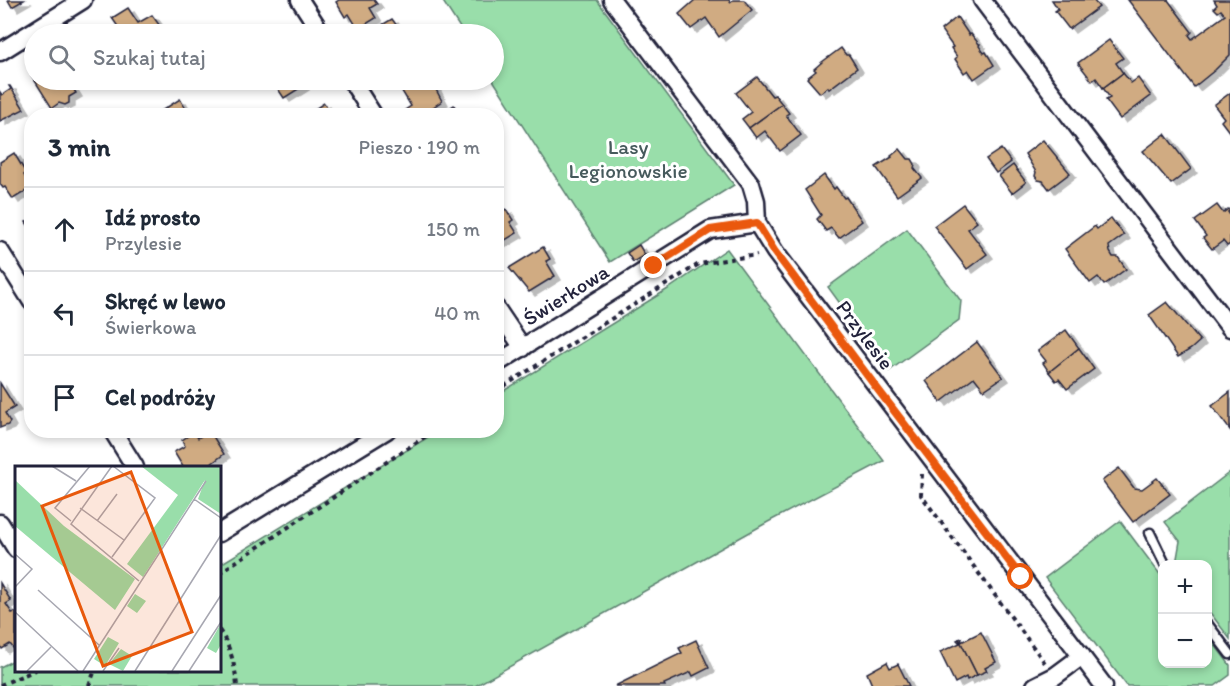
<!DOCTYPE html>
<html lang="pl">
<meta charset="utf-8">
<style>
:root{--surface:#fff;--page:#f2f2f3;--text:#1f2937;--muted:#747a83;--line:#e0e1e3}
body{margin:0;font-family:Itim,sans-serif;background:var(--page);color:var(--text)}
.controls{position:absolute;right:18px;bottom:18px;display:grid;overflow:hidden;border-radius:12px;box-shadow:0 3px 9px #0003}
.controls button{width:54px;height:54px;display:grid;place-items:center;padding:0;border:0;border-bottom:2px solid var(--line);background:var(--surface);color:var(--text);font:30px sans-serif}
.stop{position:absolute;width:18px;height:18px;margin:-14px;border:4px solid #ea580c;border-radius:50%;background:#fff}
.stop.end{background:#ea580c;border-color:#fff;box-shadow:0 2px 6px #0008}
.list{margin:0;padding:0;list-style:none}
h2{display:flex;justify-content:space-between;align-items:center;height:78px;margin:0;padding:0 24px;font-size:26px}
h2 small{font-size:20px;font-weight:400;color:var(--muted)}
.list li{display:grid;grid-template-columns:39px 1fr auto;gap:18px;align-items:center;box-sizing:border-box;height:84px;padding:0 24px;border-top:2px solid var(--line)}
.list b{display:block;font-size:22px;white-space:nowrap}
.list p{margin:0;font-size:20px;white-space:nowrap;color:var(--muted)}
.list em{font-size:20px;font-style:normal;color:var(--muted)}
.icon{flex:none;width:33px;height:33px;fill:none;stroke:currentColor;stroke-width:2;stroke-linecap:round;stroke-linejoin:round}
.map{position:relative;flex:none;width:1230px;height:686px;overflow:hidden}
.search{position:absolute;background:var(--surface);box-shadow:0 3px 9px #0003;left:24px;top:24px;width:480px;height:66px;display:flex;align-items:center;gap:15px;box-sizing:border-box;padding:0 21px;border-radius:33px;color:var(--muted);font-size:22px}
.panel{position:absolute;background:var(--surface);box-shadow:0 3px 9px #0003;left:24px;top:108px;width:480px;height:330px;border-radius:24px}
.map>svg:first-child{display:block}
.green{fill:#99deaa;stroke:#5e8072;stroke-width:1.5}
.building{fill:#d0ab82;stroke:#22223b;stroke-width:1.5;filter:url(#shadow)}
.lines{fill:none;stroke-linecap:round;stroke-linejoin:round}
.service-casing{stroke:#22223b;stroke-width:13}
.minor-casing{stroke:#22223b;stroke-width:21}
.path{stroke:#22223b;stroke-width:4;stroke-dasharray:4.5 4.5;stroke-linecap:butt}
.service{stroke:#fff;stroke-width:8}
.minor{stroke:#fff;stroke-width:16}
.route{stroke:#ea580c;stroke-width:8}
.labels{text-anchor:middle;stroke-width:6;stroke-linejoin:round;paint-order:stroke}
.park-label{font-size:21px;fill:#465a5c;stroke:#fff}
.street-label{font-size:21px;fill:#22223b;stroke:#fff}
.inset-road{fill:none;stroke:#a7a7b1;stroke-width:1.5}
.view{fill:#e8590c;fill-opacity:0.15;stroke:#e8590c;stroke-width:3}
.inset-edge{fill:none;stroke:#22223b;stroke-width:3}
</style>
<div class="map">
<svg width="1230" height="686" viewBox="0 0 1230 686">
<defs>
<filter id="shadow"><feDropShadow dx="6" dy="4" stdDeviation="0" flood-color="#0004"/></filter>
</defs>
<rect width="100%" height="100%" fill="#fff"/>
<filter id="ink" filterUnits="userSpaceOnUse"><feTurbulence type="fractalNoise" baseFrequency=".0167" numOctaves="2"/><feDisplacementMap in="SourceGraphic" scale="12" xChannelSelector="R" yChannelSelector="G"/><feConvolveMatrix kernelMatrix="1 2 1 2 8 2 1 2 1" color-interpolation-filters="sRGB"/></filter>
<g filter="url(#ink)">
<g class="green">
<path d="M442 0H597L734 185 610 262 493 80 494 34H464Z"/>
<path d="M907 229 961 301 959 320 889 371 828 287Z"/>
<path d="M727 249 884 461 768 522 475 686H0V667L16 659V670H219V565L438 431 496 430 497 395 668 289Z"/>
<path d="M1230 472V639L1208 610V564H1176L1180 541 1165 522Z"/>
<path d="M1120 521 1162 577V664H1208V636L1230 665V675L1215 686H1127L1045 578Z"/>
</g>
<g class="building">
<path d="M8 0H24L12 7Z"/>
<path d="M339 0H374L377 4 370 8 376 18 358 29 349 14 345 17 336 2Z"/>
<path d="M695 0H729L730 2 733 0H744L752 10 719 37 706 18 691 29 679 14Z"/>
<path d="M1052 0H1093L1099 7 1069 29 1055 11 1058 9Z"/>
<path d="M1128 0H1168L1192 32 1189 35 1192 39 1225 15 1221 10 1218 12 1214 8 1217 5 1214 0H1230V55L1215 70 1194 87Z"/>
<path d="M128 8 138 23 152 15 165 33 123 34 112 18Z"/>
<path d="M957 17 969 35 971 34 979 44H980L979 46 984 53 986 52 994 65 974 79 968 70 964 73 955 59 957 57 951 48 953 47 941 30Z"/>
<path d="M392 19 403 34H367Z"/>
<path d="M108 28 112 34H97Z"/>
<path d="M1109 40 1123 58 1116 63 1123 73 1103 88 1096 78 1092 81 1078 63Z"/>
<path d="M841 48 846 55H849L857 68 829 89 828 87 820 93 807 78 816 71 814 69 822 62Z"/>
<path d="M34 70V80H68L76 93 69 97V103L65 105 59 103 52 108 30 73Z"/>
<path d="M1123 73 1131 83 1138 78 1151 96 1120 119 1106 100 1110 98 1103 88Z"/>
<path d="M757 77 772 96 775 95 782 104 749 128 742 119 751 112 736 93Z"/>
<path d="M272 80H299L303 86 284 98Z"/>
<path d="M409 80H431L442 101 420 116H409L405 110 411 106 400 88Z"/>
<path d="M9 86H10L24 109 0 121V92L2 95 11 89Z"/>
<path d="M1230 93V133L1221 121 1224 118 1214 105Z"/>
<path d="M180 99 190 116H160L158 113Z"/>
<path d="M324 103 331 113 327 116H304Z"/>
<path d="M782 104 789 113 786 115 801 135 780 151 765 131 756 138 749 128Z"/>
<path d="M454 105 460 116H437Z"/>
<path d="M1165 134 1191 169 1171 184 1143 151Z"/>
<path d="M1043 140 1070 173 1049 189 1043 181 1038 180 1035 176 1036 172 1025 154Z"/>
<path d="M900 149 908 159H912L915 164 914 168 922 178 897 196 876 167 892 157 891 156Z"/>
<path d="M1001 149 1011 162 996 173 986 159Z"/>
<path d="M14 153 26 173 24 175 31 188 13 199 5 187 3 188 0 184V162Z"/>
<path d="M1013 165 1026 182 1012 193 999 176Z"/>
<path d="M824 175 834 189 836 187 844 198 846 197 862 221 839 238 831 228 826 231 817 219 821 215 805 190Z"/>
<path d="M963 204 977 222 968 229 987 254 967 269 934 226Z"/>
<path d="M1217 205 1223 213 1228 209 1230 211 1228 212 1230 215V244L1227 246 1223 241 1212 249 1203 238 1206 236 1195 221Z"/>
<path d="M506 209 513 220 510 222 517 233 497 245 496 215Z"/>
<path d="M1111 218 1124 235 1109 246 1110 252 1113 257H1118L1126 269 1104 285 1098 277 1090 283 1065 249 1095 226 1097 229Z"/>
<path d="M32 219V231L26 222Z"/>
<path d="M639 245 645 255 633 262 627 253Z"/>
<path d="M543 247 550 259 546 261 555 276 529 292 509 268Z"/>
<path d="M1167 302 1200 341 1191 349 1178 357 1149 315Z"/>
<path d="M1066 330 1079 348 1049 372 1043 363 1046 361 1038 351Z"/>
<path d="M977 342 1003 377 984 390 974 377 941 402 926 381Z"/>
<path d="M1079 348 1094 369 1067 389 1059 379 1056 381 1049 372Z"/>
<path d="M0 383 15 407 5 413 10 422 8 425 0 428Z"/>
<path d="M1230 392V430L1212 406Z"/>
<path d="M206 430H214L211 433 224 454 207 467H183L174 452 185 446 182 440 194 432 198 438 207 432Z"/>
<path d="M1119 468 1134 488 1142 489 1157 478 1170 494 1133 522 1102 481Z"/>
<path d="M0 583 11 601 6 604 12 613 15 612 16 614V648L14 649 10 644 2 649 0 646Z"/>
<path d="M981 632 996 662 985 668 987 671 977 675 959 639 962 638 961 642Z"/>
<path d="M959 639 977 675 967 680 966 677 955 683 940 652 960 643 957 640Z"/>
<path d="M696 640 709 668 693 676 691 672 664 684 665 686H615L682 653 679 648Z"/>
<path d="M887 662 890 668 898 664 909 686H870L872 685 867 673Z"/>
</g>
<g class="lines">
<g class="service-casing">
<g id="service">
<path d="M1150 533 1165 564"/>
<path d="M1208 625 1230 654"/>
</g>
</g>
<g class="minor-casing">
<g id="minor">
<path d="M300 0 322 34"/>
<path d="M612 0 751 184 756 201 757 223 775 252 1104 686"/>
<path d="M982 0 1230 328"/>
<path d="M0 52 83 0"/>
<path d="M351 80 374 116"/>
<path d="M0 251 32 302"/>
<path d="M496 308 523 348"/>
<path d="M496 364 710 230 757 223"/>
<path d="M112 430 135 467"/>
<path d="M0 523 16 549"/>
<path d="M219 533 387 430"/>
<path d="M1035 686 1055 676 1082 656"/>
</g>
</g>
<g class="path">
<path d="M496 391 699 264 757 255"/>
<path d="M922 474 921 495 1045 663"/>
<path d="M219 573 435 430"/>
<path d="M219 630C231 647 235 666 237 686"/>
<path d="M0 685 36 670"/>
<path d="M89 686 95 670"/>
</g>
<use href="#service" class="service"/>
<use href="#minor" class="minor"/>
</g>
</g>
<g class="lines" filter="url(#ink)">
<path class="route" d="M654 266 710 230 757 223 775 252 873 383 1021 577"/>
</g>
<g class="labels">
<g class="park-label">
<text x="628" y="154">Lasy<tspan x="628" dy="24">Legionowskie</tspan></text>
</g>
<g class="street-label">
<text transform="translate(566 295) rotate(-32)" y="7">Świerkowa</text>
<text transform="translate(865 335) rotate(53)" y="7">Przylesie</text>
</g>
</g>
<g transform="translate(15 466)">
<rect width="206" height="206" fill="#fff"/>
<path d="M126 0H205L206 48 183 33 190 14 128 111 112 98 163 29ZM0 14 49 60 120 113 100 144 0 60ZM120 128 131 135 122 147 112 140ZM205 159V180L201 187 192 182ZM93 171 104 177 90 200 79 193ZM106 183 117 190 108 205 94 198Z" fill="#99deaa"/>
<path class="inset-road" d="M37 0 61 15M97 0 56 58 124 115M179 33 206 52M65 42 109 74M56 55 40 42 75 0M82 55 102 28M0 88 17 103 0 121M97 91 140 32 98 0M23 124 84 179M0 146 63 205M12 205 36 181M68 205 191 15M88 205 104 182M120 205 206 69M157 205 206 129M174 205 206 156"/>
<path class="view" d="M116 6 177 166 88 200 27 40Z"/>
<rect width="206" height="206" class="inset-edge"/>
</g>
</svg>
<div class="controls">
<button>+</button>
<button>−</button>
</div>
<div class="stop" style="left:1021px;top:577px"></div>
<div class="stop end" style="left:654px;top:266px"></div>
<div class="search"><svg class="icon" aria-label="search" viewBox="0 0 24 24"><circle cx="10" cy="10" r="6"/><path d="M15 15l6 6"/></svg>Szukaj tutaj</div>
<section class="panel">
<h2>3 min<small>Pieszo · 190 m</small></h2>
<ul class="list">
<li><svg class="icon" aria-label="ahead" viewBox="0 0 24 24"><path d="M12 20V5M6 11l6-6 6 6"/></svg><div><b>Idź prosto</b><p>Przylesie</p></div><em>150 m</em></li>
<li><svg class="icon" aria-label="left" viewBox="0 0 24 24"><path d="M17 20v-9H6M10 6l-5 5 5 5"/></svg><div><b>Skręć w lewo</b><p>Świerkowa</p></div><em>40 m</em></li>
<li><svg class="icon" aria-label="arrive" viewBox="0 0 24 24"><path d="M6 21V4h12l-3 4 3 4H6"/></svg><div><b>Cel podróży</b></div></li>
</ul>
</section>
</div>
